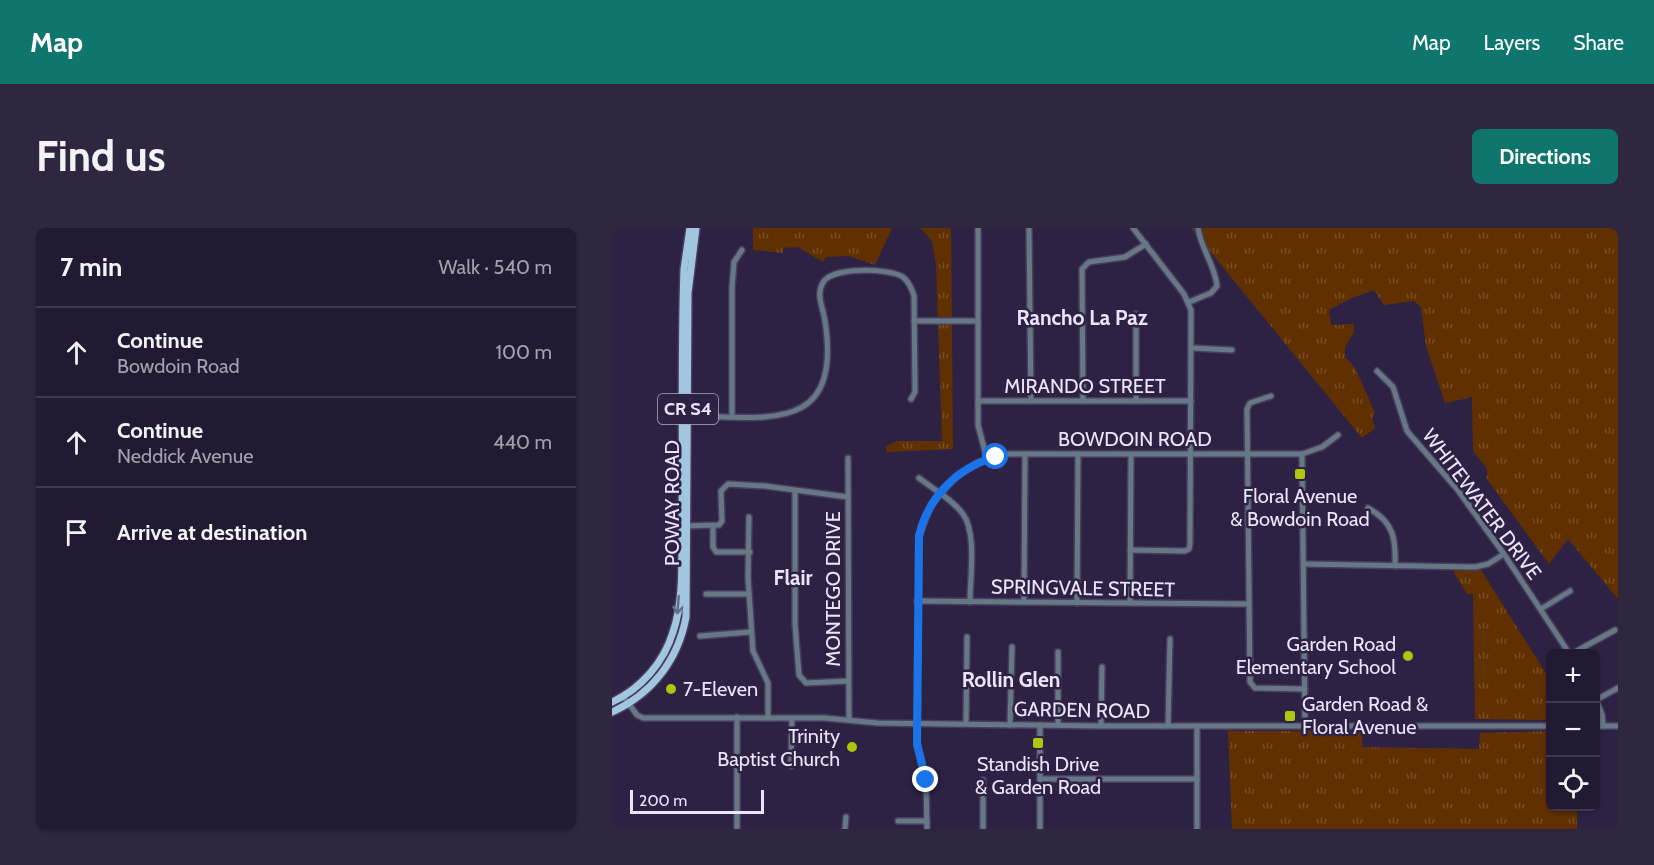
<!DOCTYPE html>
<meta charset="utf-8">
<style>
:root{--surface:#221a33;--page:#2e273f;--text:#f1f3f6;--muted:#a2a1ac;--line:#3f384e;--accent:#0f766e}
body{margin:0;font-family:Cabin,sans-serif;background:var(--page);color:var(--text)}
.controls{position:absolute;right:18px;bottom:18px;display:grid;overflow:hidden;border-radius:9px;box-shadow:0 2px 4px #0004}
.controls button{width:54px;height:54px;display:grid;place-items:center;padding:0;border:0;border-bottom:2px solid var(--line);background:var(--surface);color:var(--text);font:30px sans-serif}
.scale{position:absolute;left:18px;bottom:15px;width:134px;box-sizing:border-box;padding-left:6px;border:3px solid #ebe4fb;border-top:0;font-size:16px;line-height:21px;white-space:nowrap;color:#ebe4fb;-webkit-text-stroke:4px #2e2244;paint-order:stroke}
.stop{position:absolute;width:18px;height:18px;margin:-14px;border:4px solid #1a73e8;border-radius:50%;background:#fff}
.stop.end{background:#1a73e8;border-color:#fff;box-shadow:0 2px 6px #0008}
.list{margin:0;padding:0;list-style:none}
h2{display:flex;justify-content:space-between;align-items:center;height:78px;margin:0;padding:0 24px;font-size:26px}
h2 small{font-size:20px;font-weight:400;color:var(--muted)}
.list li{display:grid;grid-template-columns:39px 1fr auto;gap:18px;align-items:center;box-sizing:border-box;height:90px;padding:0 24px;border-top:2px solid var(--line)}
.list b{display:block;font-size:22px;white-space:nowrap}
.list p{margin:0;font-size:20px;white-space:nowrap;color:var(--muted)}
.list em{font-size:20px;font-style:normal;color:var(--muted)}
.icon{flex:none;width:33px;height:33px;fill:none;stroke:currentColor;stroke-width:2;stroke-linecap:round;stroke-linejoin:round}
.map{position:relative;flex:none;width:1006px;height:601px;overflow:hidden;border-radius:9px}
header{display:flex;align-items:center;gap:36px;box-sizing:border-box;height:84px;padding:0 30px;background:var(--accent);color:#fff}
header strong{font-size:28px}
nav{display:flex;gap:33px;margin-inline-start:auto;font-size:21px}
.intro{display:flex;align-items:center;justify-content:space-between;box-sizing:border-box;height:144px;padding:0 36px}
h1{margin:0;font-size:42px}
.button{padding:15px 27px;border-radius:9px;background:var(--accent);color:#fff;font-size:21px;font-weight:700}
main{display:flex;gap:36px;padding:0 36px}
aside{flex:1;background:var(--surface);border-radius:9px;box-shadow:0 2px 4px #0004}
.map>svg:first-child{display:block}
.grass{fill:url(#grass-tufts)}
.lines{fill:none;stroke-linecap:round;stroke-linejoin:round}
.minor-casing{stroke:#483d5e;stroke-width:8}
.major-casing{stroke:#483d5e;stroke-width:10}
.minor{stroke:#667884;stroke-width:5}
.major{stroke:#a2c6df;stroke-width:7}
.oneway{stroke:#626c8a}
.route{stroke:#1a73e8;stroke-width:8}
.poi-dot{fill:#aec60c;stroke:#2e2244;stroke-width:2}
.labels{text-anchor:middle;stroke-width:5;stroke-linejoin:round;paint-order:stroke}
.shield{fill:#2e2244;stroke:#b2aac4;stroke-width:1.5}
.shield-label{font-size:18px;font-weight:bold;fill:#ebe4fb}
.street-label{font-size:20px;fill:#ebe4fb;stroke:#2e2244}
.poi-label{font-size:20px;fill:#ebe4fb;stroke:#2e2244}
.neighbourhood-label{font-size:21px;font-weight:bold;fill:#ebe4fb;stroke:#2e2244}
</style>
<header>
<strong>Map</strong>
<nav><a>Map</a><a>Layers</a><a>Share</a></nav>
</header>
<div class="intro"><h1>Find us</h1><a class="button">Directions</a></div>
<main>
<aside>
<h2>7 min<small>Walk · 540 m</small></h2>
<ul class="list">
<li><svg class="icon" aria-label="ahead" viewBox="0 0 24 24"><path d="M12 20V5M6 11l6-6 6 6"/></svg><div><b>Continue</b><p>Bowdoin Road</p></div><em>100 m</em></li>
<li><svg class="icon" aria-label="ahead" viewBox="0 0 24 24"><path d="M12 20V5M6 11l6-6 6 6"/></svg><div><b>Continue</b><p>Neddick Avenue</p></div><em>440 m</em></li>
<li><svg class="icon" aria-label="arrive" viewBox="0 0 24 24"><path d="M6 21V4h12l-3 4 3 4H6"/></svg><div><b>Arrive at destination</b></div></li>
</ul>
</aside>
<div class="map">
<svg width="1006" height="601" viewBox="0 0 1006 601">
<defs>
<pattern id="grass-tufts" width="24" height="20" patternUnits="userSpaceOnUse" patternTransform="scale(1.5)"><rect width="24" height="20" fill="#603000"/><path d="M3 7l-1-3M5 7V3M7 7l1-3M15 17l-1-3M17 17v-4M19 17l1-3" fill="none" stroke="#774e26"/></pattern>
</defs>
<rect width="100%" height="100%" fill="#2e2244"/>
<g class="grass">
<path d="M141 0H280L263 37 237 28 214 29 211 34 186 19 171 20V25L141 22Z"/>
<path d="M308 0H339L341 221 275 224 274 218 285 213H330L324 36 320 13Z"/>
<path d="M579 0H1006V371L956 311 937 336 874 250 876 247 874 239 861 223 860 169 833 175 814 118 809 79 802 73 772 77 762 62 740 70 717 82 719 97 742 96V104L733 119V129L743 140 763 185 760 190 763 200 750 210Z"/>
<path d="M869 342 938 452V492L863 491 861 366H855L841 343Z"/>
<path d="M616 503H750V519L867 521 868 505 938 503 939 578 965 579V601H620Z"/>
</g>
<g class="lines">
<g class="minor-casing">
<g id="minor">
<path d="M366 0V197L375 231"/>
<path d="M417 0 419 173"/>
<path d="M577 74 599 65 605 58C603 37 589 21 586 0"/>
<path d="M524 86V173"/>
<path d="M302 93H366"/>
<path d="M580 120 620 122"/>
<path d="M765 143 781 159 795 203 845 261 892 326 957 425"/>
<path d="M659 168 638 175 635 181 638 454 643 460 693 461"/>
<path d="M366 173H579"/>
<path d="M471 173 470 41 477 34 513 29 534 16"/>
<path d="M76 188C157 189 230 206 213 93 211 79 203 66 212 53 222 39 277 40 291 49 297 54 300 61 302 68L303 164 299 171"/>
<path d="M120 189V60L122 34 130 22"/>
<path d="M690 226 693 496"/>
<path d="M236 230 237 492"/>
<path d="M307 250C321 261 340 271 351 286 365 305 358 350 358 374"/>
<path d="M183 263V396L187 447 194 455 236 453"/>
<path d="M756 280C782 294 784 311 783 338"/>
<path d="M137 289 136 350 141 423 156 455V490"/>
<path d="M71 298 107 297 110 293 109 263 116 256 153 258 236 269"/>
<path d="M101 298V319L104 324H138"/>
<path d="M518 322 573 323 577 321 578 316 579 82 572 66 521 0"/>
<path d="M692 336 863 339 876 336 892 326"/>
<path d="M94 366H137"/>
<path d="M305 373 637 376"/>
<path d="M412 374 413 226"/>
<path d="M465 375 466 226"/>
<path d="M518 375 519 227"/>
<path d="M929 381 958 363"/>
<path d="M88 408 139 404"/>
<path d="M961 425 1003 402"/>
<path d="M11 468 25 487 31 490H213L266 495 489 498H939"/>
<path d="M984 471 990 487 991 498"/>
<path d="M984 472 1006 460"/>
<path d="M125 489V601"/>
<path d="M354 496 355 409"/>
<path d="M398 497 400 419"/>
<path d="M446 497V424"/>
<path d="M489 498 490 439"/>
<path d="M556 498 558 411"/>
<path d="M984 498H1006"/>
<path d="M179 538 180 490"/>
<path d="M428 551H585"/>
<path d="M286 593H315"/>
<path d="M233 601 234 589"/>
<path d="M315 601 314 552 305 516 307 308 319 277 343 249 367 234 396 226H690L710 219 726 207"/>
<path d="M371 601V552"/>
<path d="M428 601V497"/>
<path d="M585 601V498"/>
</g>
</g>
<g class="major-casing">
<g id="major">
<path d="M0 474C29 461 52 434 61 404 73 369 69 328 70 291 71 208 69 124 72 41L78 0"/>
<path d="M0 484C40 466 66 432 74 389L76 65 84 0"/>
</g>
</g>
<use href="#minor" class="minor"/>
<use href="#major" class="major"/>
</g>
<defs><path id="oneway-shaft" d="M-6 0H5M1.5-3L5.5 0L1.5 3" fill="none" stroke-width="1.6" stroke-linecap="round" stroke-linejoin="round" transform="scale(1.5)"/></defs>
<use class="oneway" href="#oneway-shaft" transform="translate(66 377) rotate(95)"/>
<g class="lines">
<path class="route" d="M314 552 305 516 307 308C316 269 346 239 384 229"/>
</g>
<g class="poi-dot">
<rect x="682" y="240" width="12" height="12" rx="3"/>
<circle cx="796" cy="428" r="6"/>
<circle cx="59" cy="461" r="6"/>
<rect x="672" y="482" width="12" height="12" rx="3"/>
<rect x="420" y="509" width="12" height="12" rx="3"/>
<circle cx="240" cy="519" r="6"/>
</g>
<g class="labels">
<rect class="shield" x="46" y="166" width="60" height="30" rx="4.5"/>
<g class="shield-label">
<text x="76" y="187">CR S4</text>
</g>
<g class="street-label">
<text x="473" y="165">MIRANDO STREET</text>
<text x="523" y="218">BOWDOIN ROAD</text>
<text transform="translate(60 275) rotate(-90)" y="7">POWAY ROAD</text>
<text transform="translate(870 276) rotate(53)" y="7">WHITEWATER DRIVE</text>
<text transform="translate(471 360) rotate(1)" y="7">SPRINGVALE STREET</text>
<text transform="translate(221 361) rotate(-90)" y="7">MONTEGO DRIVE</text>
<text transform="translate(470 482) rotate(1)" y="7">GARDEN ROAD</text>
</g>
<g class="poi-label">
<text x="688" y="275">Floral Avenue<tspan x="688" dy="23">&amp; Bowdoin Road</tspan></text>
<text x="784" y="423" text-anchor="end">Garden Road<tspan x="784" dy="23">Elementary School</tspan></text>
<text x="71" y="468" text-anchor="start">7-Eleven</text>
<text x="690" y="483" text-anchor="start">Garden Road &amp;<tspan x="690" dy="23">Floral Avenue</tspan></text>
<text x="228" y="515" text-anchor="end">Trinity<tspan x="228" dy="23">Baptist Church</tspan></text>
<text x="426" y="543">Standish Drive<tspan x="426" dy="23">&amp; Garden Road</tspan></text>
</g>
<g class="neighbourhood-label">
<text x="470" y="97">Rancho La Paz</text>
<text x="181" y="357">Flair</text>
<text x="399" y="459">Rollin Glen</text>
</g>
</g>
</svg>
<div class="controls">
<button>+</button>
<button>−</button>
<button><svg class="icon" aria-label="locate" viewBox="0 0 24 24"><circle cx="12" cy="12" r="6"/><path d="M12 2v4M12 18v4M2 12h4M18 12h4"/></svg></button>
</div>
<div class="scale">200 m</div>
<div class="stop" style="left:384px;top:229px"></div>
<div class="stop end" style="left:314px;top:552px"></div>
</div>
</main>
